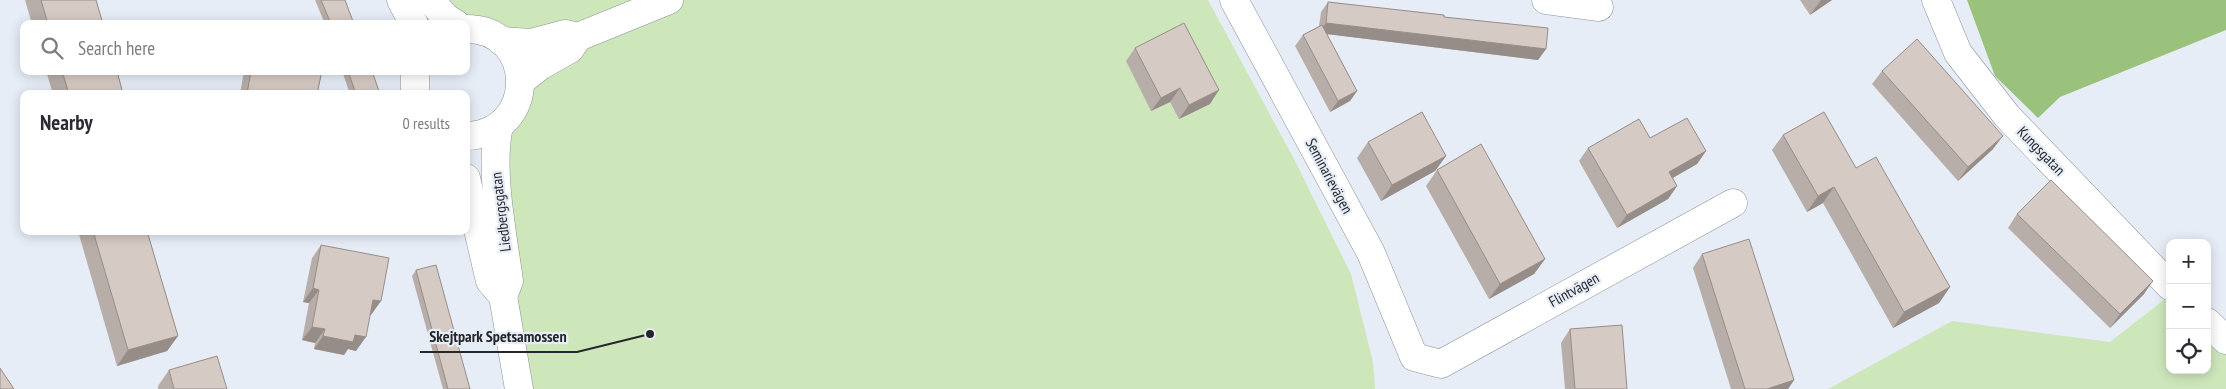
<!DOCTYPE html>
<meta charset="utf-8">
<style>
:root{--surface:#fff;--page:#f7f7f7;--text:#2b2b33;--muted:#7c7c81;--line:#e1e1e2}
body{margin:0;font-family:"PT Sans Narrow",sans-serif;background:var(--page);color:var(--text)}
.controls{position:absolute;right:15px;bottom:15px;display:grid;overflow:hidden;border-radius:10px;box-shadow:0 2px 12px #0003}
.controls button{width:45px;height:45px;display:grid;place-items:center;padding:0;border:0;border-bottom:1px solid var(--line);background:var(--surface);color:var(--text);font:25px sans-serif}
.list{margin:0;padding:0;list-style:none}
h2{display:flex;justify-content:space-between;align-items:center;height:65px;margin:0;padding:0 20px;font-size:21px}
h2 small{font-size:16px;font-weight:400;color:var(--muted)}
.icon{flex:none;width:28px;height:28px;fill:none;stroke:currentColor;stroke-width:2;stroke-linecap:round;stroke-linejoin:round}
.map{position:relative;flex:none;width:2226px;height:389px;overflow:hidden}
.search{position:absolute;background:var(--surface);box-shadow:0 2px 12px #0003;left:20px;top:20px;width:450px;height:55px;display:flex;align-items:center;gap:12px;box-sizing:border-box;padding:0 18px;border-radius:10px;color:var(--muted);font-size:19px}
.panel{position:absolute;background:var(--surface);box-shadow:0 2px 12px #0003;left:20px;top:90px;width:450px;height:145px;border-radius:10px}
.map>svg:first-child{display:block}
.green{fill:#cde7bb}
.forest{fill:#9bc27d}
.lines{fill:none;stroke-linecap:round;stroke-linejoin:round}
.minor-casing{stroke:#8c919b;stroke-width:29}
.minor{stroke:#fff;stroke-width:28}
.wall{fill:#b8aea9}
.shaded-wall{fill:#968d89}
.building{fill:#d6cac4;stroke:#968d89}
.labels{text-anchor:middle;stroke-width:4.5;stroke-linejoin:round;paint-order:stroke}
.street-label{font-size:15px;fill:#24262a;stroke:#e7edf7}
.leader{fill:none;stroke:#24262a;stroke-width:2}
.callout-dot{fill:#24262a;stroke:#e7edf7;stroke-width:2}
.callout-label{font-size:16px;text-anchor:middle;font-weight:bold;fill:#24262a;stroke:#e7edf7;stroke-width:4.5;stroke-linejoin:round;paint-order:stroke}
</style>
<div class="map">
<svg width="2226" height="389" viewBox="0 0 2226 389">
<rect width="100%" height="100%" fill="#e7edf7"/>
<g class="green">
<path d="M431 0H1208L1294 159 1351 274 1373 362 1375 389H519L495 167 519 69Z"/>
<path d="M2170 295V370H2207V322L2226 340V389H1828L1952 321 2110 342Z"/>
</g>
<path class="forest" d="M1967 0H2226V30L2060 97 2038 118 1995 76Z"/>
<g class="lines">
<g class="minor-casing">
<g id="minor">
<path d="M401 0 414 24"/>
<path d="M431 0 445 17 456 24"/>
<path d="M1234 0 1371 253 1414 357 1441 364 1733 203"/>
<path d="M1546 0 1599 7"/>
<path d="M1936 0 1958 53 2007 116 2170 286"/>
<path d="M466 29C537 28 539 134 466 136"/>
<path d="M501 41 531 43 565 34 578 37 669 0"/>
<path d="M521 81 540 66 570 49 578 37"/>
<path d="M415 94V71"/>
<path d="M499 126C489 169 503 236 509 281L503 296"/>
<path d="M466 178 490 281 503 296 519 389"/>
<path d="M2207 322 2226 340"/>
</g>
</g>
<use href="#minor" class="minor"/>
</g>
<g class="wall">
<path d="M25 0H96L103 24H32Z"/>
<path d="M315 0H345L354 24H325Z"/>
<path d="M1800 0H1832L1810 15Z"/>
<path d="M1328 2 1444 17 1546 49 1538 60 1327 34 1357 91 1350 101 1330 112 1295 46 1303 35 1319 26 1321 12Z"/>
<path d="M1135 48 1210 104 1179 119 1170 102 1151 111 1126 61Z"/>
<path d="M46 71H117L123 94H53Z"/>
<path d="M244 71H322L317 94H240Z"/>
<path d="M342 71H372L380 94H350Z"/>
<path d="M1882 71 1993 149 1958 181 1872 84Z"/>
<path d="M1783 135 1856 168 1950 287 1939 303 1893 328 1823 203 1807 212 1772 150Z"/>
<path d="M1368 142 1446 156 1435 171 1381 201 1357 158Z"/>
<path d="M1588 148 1706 151 1697 164 1673 178 1677 186 1668 199 1617 228 1579 161Z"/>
<path d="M1437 170 1545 259 1534 274 1489 299 1426 186Z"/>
<path d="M2017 214 2144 294 2110 328 2008 228Z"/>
<path d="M78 231H147L178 336 167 351 117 366Z"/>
<path d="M321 245 371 315H370L356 351 348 349 344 355 314 349 315 343 302 340 309 303 303 302 312 258Z"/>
<path d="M1702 254 1794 380 1788 389H1731L1693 268Z"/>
<path d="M416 270 470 389H443L412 276Z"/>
<path d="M1570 329 1627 389H1565L1561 343Z"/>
<path d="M169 370 227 389H158V386Z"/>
</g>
<g class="shaded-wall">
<path d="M1821 0H1832L1810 15Z"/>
<path d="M1326 23 1546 49 1538 60 1318 33Z"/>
<path d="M1180 88 1170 102 1151 111 1161 98Z"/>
<path d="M1219 90 1210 104 1179 119 1189 105Z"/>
<path d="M1357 91 1350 101 1330 112 1338 101Z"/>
<path d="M2003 136 1993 149 1958 181 1968 167Z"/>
<path d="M1706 151 1697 164 1660 185 1669 172Z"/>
<path d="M1446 156 1435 171 1381 201 1392 185Z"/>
<path d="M1677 186 1668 199 1617 228 1627 215Z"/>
<path d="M1834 187 1823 203 1807 212 1818 196Z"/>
<path d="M1545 259 1534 274 1489 299 1500 284Z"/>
<path d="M2153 281 2144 294 2110 328 2120 314Z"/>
<path d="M1950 287 1939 303 1893 328 1904 312Z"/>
<path d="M313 288 319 290 309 303 303 302Z"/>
<path d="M373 300 381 301 371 315 363 313Z"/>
<path d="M312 327 325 329 315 343 302 340Z"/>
<path d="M355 335 366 337 356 351 348 349 344 355 314 349 323 336Z"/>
<path d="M178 336 167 351 117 366 128 350Z"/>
<path d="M1794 380 1788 389H1767Z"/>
</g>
<g class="building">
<path d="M41 0H96L103 24H48Z"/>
<path d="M321 0H345L354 24H331Z"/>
<path d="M1328 2 1444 15V17L1548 28 1546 49 1326 23Z"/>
<path d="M1184 23 1219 90 1189 105 1180 88 1161 98 1135 48Z"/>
<path d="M1322 25 1357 91 1338 101 1303 35Z"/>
<path d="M1917 39 2003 136 1968 167 1882 71Z"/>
<path d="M62 71H117L123 94H69Z"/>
<path d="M251 71H322L317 94H247Z"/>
<path d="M348 71H372L380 94H356Z"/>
<path d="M1422 112 1446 156 1392 185 1368 142Z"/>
<path d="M1824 112 1856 168 1876 157 1950 287 1904 312 1834 187 1818 196 1783 135Z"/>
<path d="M1687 118 1706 151 1669 172 1677 186 1627 215 1588 148 1639 119 1650 138Z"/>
<path d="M1481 144 1545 259 1500 284 1437 170Z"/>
<path d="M2051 180 2153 281 2120 314 2017 214Z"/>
<path d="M93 231H147L178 336 128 350Z"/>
<path d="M1749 239 1794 380 1767 389H1745L1702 254Z"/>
<path d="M321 245 389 258 381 301 373 300 366 337 355 335 353 342 323 336 325 329 312 327 319 290 313 288Z"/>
<path d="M436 265 470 389H448L416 270Z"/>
<path d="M1622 325 1627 389H1575L1570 329Z"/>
<path d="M217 356 227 389H174L169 370Z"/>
<path d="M0 368 14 389H0Z"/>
</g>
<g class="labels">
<g class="street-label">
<text transform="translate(2041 151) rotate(46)" y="5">Kungsgatan</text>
<text transform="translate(1329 176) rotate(62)" y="5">Seminarievägen</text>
<text transform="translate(501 212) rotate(-97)" y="5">Liedbergsgatan</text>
<text transform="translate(1574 290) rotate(-29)" y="5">Flintvägen</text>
</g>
</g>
<path class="leader" d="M650 334L577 352H420"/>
<circle class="callout-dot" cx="650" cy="334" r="5"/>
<g class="callout-label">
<text x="498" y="342">Skejtpark Spetsamossen</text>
</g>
</svg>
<div class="controls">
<button>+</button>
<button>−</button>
<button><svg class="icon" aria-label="locate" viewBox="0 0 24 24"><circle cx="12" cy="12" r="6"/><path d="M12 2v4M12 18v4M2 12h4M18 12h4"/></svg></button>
</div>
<div class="search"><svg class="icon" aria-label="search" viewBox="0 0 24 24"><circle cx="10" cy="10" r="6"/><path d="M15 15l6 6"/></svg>Search here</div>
<section class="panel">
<h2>Nearby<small>0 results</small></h2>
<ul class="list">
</ul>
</section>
</div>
